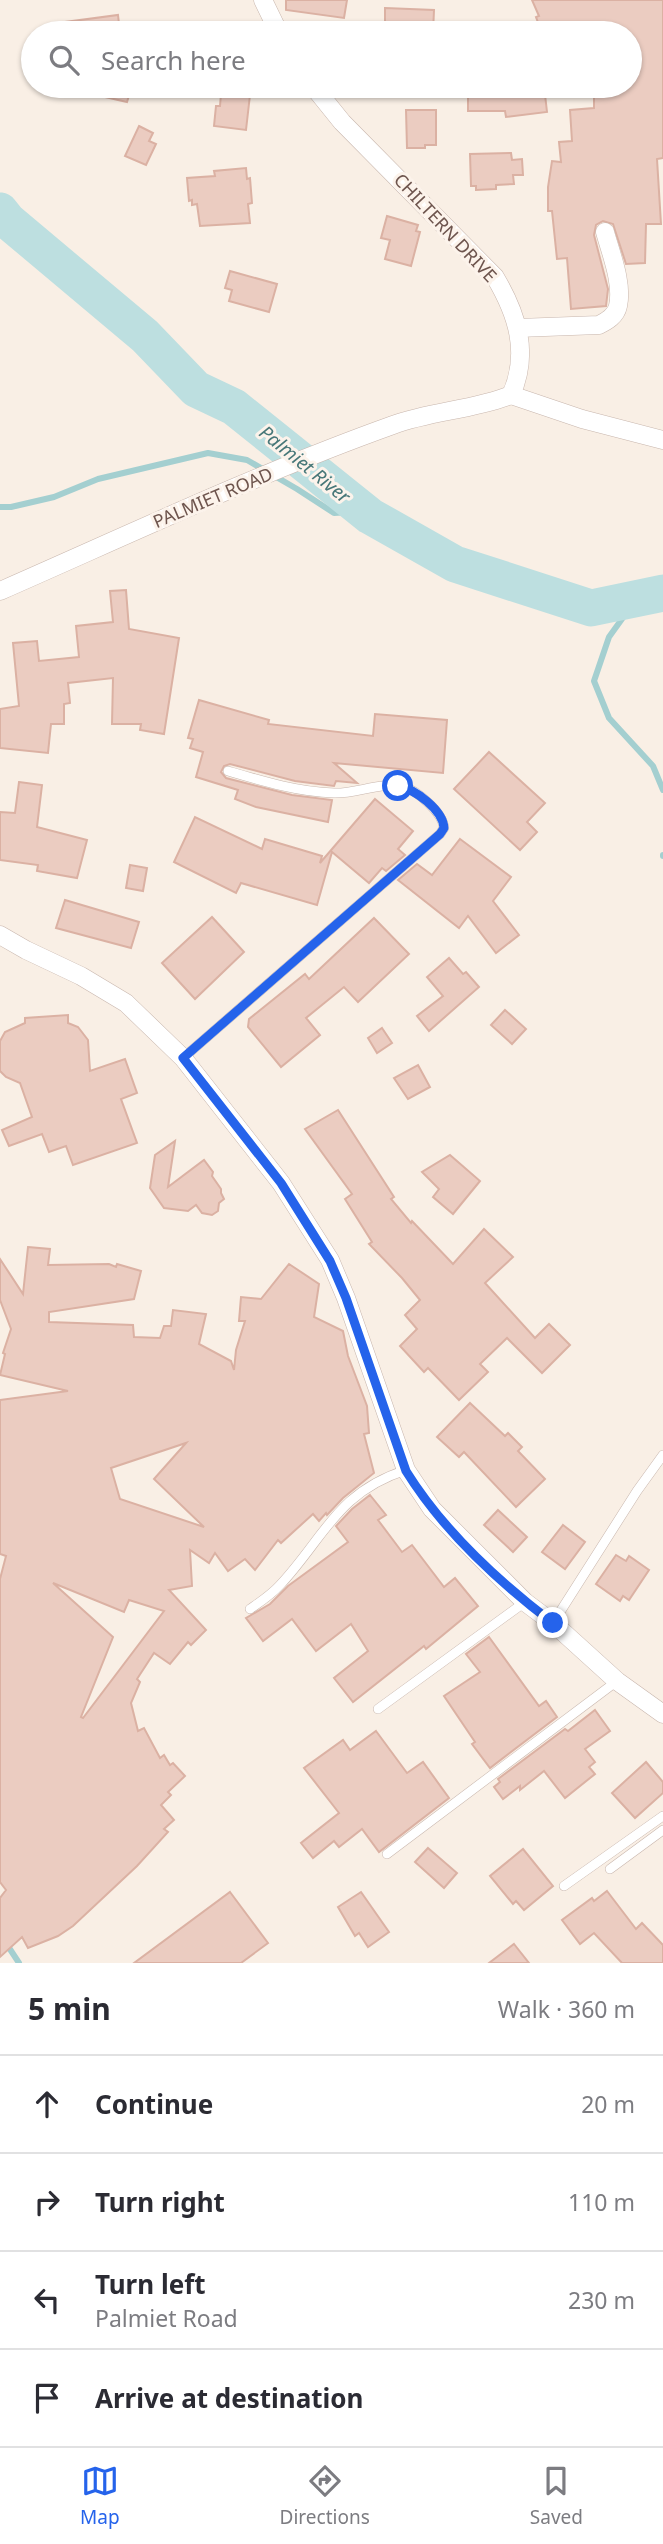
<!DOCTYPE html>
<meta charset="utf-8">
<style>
:root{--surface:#fff;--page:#f2f2f3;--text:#2b2b33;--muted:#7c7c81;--line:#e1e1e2;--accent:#2563eb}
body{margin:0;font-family:"Noto Sans",sans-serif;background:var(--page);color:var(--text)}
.stop{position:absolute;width:21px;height:21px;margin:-16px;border:5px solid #2563eb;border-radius:50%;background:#fff}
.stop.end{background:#2563eb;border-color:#fff;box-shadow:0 2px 7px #0008}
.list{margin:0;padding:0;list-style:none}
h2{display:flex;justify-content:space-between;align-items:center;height:91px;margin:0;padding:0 28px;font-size:30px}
h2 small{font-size:23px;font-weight:400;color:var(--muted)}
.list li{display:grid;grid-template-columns:46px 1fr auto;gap:21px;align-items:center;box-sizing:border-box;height:98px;padding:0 28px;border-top:2px solid var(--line)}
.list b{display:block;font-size:26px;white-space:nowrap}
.list p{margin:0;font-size:23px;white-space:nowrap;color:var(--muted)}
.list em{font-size:23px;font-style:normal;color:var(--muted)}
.icon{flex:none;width:38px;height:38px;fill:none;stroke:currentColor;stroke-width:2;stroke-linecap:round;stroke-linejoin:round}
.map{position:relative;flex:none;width:663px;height:1963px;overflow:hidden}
.search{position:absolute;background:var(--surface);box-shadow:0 2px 5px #0004;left:21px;right:21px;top:21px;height:77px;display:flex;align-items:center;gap:18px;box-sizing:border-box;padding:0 24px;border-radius:38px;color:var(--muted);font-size:26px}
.sheet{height:483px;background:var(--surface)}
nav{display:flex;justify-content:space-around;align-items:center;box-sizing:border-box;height:98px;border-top:2px solid var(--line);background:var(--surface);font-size:19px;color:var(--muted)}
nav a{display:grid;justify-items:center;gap:4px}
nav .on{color:var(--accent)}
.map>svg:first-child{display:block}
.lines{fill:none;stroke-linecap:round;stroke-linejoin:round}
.stream{stroke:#a4cfd0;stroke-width:6}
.river{stroke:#bddfe0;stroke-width:37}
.building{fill:#ebccc1;stroke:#dbb1a3;stroke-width:2;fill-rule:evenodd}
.lane-casing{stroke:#c8b6ad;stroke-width:10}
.street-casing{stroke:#c8b6ad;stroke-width:19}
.lane{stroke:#fff;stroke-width:9}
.street{stroke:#fff;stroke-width:18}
.route{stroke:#2563eb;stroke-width:9}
.labels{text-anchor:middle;stroke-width:6;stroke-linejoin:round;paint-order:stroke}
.street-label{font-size:18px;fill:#6e554e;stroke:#fcf3eb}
.water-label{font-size:19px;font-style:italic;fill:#477778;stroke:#fcf3eb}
</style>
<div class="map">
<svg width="663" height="1963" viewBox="0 0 663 1963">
<rect width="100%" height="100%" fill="#f9efe5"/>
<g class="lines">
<g class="stream">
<path d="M0 507H11L54 497 98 479 208 453 247 460 297 489 334 513 365 511"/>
<path d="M637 598 609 637 594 681 609 718 653 766 663 790"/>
<path d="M663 855V856"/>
<path d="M0 1934 19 1963"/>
</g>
<path class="river" d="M0 211 8 221 145 336 196 389 234 407 370 516 455 564 591 608 663 593"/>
</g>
<g class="building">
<path d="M286 0H347L344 18 286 10Z"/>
<path d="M532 0H663V158L657 159 661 224H646L645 263 626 264 613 224 603 221 596 225 594 235 608 289 606 306 571 309 567 258 557 259 552 211H548V187L552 161 561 162 559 142 572 141 570 110 594 108V86H630V33H585L577 23 542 33 536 17 539 16Z"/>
<path d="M385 8 434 10 433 33 385 32Z"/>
<path d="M118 15 120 33H58V23Z"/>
<path d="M84 86H123L131 89 127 102 83 92Z"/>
<path d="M233 86H251L246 130 214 126 216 106H220L221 94 232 95Z"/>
<path d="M468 86H544L547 112 506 117 505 111H468Z"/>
<path d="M406 110H436V145H425V148H407Z"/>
<path d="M139 126 153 133 149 141 156 144 146 165 125 156Z"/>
<path d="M511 153 512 160 522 159 523 175H513L514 184 496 185V189L476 190V186H471L470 154Z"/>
<path d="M246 168 247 179 250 178 252 203 248 204 250 223 200 226 197 204 192 205V200L189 201 187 178 215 176 214 171Z"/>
<path d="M387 216 418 225 416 231 420 232 411 266 385 259 390 240 381 238Z"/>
<path d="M230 271 277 284 269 312 229 301 232 290 225 288Z"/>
<path d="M126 590 129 629 179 638 164 734 140 730 141 724H112L113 678 68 683 70 703 64 704V724H51L48 753 0 748V709L19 706 13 643 37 641 39 661 79 657 76 626 113 622 110 591Z"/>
<path d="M199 700 269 720 268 724 373 736 375 714 447 720 443 773 334 763 357 783 336 781 334 786 295 781 230 764 224 766 221 772 226 778 292 795 332 800 328 822 256 807 235 799 238 790 196 777 203 752 190 748 193 739 188 738Z"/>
<path d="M489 752 545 803 527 822 537 832 520 850 454 789Z"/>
<path d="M19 782 42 785 37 827 87 840 77 878 37 871 38 865 0 860V812L15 813Z"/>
<path d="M375 799 413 831 398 849 405 855 386 871 382 868 369 883 332 852 317 905 241 883 236 893 174 862 195 817 262 849 265 839 322 856 320 863Z"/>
<path d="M460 839 511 877 493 901 519 935 496 953 468 916 459 928 398 880 417 864 432 875Z"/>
<path d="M130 865 147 868 143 891 126 888Z"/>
<path d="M65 900 139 922 131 948 56 928Z"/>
<path d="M212 917 244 952 195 999 162 963Z"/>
<path d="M374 918 409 954 358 1002 344 987 306 1018 320 1035 281 1067 248 1027 249 1019 305 974 309 979Z"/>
<path d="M449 958 463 974 466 972 479 987 429 1031 417 1016 443 996 427 977Z"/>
<path d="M505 1010 526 1029 512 1044 491 1025Z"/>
<path d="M68 1015V1023L78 1027 88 1040 90 1071 125 1059 137 1093 121 1099 137 1143 73 1165 66 1146 49 1152 42 1134 9 1146 2 1130 32 1117 20 1083 6 1077 0 1071V1041L5 1032 25 1023V1018Z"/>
<path d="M382 1028 392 1043 377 1053 368 1038Z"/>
<path d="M418 1065 430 1087 408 1099 394 1078Z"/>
<path d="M338 1110 394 1197 391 1199 411 1223 412 1221 453 1264 484 1229 513 1257 485 1283 535 1338 549 1324 570 1345 542 1373 507 1338 480 1364 488 1372 459 1400 428 1368 424 1372 400 1346 417 1329 405 1315 420 1300 402 1278 369 1244 372 1242 345 1199 352 1194 305 1129Z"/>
<path d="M175 1141 168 1187 204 1160 213 1172 212 1176 221 1189V1193L224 1199 219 1203 218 1211 212 1215 202 1213 196 1205 188 1211 164 1208 150 1188 155 1155Z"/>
<path d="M450 1155 480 1181 453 1214 433 1197 439 1189 422 1172Z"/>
<path d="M28 1247 50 1249 48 1265 109 1264 116 1267 117 1264 141 1271 134 1299 49 1312V1322L133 1325 134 1337 160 1338 164 1326H171L173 1310 206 1314 199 1344 231 1361 234 1370 236 1350 245 1321H239L241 1297 261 1299 289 1264 319 1284 314 1317 343 1331 348 1356 367 1406 369 1433 364 1434 374 1473 343 1498 327 1515 326 1513 319 1521 313 1514 281 1543 278 1540 255 1570 245 1559 228 1571 215 1553 209 1563 190 1550 192 1586 169 1590 206 1630 191 1645 188 1642 170 1664 154 1653 137 1679 140 1682 131 1703 138 1731 144 1728 160 1758 164 1755 170 1765 173 1763 185 1776 168 1792 171 1795 161 1805 174 1820 164 1829 168 1832 137 1866 73 1926 58 1936 28 1948 22 1937 0 1957V1898L6 1890 0 1882V1579L6 1556 0 1554V1400L68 1391 0 1375 5 1354 3 1353 11 1329 0 1300V1259L23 1294ZM186 1443 154 1479 204 1527 120 1499 111 1468ZM53 1583 124 1612 129 1600 164 1611 83 1718 81 1717 113 1637Z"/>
<path d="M470 1403 505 1436 508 1433 522 1447 518 1451 545 1479 516 1507 464 1452 459 1457 437 1437Z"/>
<path d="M370 1495 386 1515 378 1520 402 1552 412 1545 444 1587 455 1578 478 1606 426 1649 424 1646 353 1702 334 1678 368 1651 351 1624 316 1651 292 1619 263 1641 246 1618 270 1604 288 1586 348 1542 336 1526 352 1509Z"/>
<path d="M498 1510 527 1537 513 1552 484 1525Z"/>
<path d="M563 1525 585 1542 565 1569 542 1552Z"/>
<path d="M616 1555 626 1561 629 1556 649 1570 629 1600 623 1596 620 1601 596 1584Z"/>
<path d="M489 1637 539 1706 546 1701 557 1717 490 1768 472 1744 475 1742 444 1696 480 1672 466 1654Z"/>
<path d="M595 1710 610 1731 585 1749 595 1762 589 1767 595 1774 565 1798 544 1771 520 1790V1786L503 1799 494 1787 500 1782 498 1779 565 1729 568 1731Z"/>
<path d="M376 1731 407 1773 423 1762 449 1798 379 1852 362 1829 339 1847 334 1841 313 1858 301 1843 339 1813 304 1768 343 1740 350 1750Z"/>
<path d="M646 1762 663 1782V1793L635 1818 612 1793Z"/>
<path d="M428 1848 457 1873 444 1888 415 1862Z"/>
<path d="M523 1849 553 1886 524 1910 516 1901 513 1904 490 1876Z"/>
<path d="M607 1891 636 1929 642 1923 663 1945V1963H622L594 1933 580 1944 562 1920 592 1898 594 1901Z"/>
<path d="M230 1892 268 1943 241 1963H134Z"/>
<path d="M361 1892 389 1932 368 1947 359 1933 355 1936 338 1907Z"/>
<path d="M514 1944 529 1963H489Z"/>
</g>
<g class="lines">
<g class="lane-casing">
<g id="lane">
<path d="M183 1058 440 834 444 828C443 813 418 791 404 787 382 781 356 794 334 793 298 792 262 781 228 771"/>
<path d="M250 1609C260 1602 271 1595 280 1585 324 1538 337 1492 406 1470"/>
<path d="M553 1623 637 1491 663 1455"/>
<path d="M378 1709 525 1602"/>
<path d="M387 1854 617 1681"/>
<path d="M610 1869 663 1830"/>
<path d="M564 1886 663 1816"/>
</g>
</g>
<g class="street-casing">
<g id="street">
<path d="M263 0 279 33"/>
<path d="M313 86 342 122 495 277C517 314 530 353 511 395"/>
<path d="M518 328 599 325C607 321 616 316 618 306 623 283 611 254 605 232"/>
<path d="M511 395 582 419 663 440"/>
<path d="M0 591C130 534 259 473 393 425 431 411 473 410 511 395"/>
<path d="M0 935 26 950 81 976 126 1003 183 1058 281 1183 330 1260 346 1298 406 1470 432 1509 525 1602 553 1623 617 1681 663 1714"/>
</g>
</g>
<use href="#lane" class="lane"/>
<use href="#street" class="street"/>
</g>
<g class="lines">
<path class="route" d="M398 786C415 789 443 810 444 828L440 834 183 1058 281 1183 330 1261 346 1298 406 1471C442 1529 499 1582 553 1623"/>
</g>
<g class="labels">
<g class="street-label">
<text transform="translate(445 228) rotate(47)" y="6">CHILTERN DRIVE</text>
<text transform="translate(213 498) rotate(-23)" y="6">PALMIET ROAD</text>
</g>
<g class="water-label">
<text transform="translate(305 464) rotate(39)" y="7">Palmiet River</text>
</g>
</g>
</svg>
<div class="stop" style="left:398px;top:786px"></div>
<div class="stop end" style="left:553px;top:1623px"></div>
<div class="search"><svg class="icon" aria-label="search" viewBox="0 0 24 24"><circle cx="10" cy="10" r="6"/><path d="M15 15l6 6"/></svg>Search here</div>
</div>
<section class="sheet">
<h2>5 min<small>Walk · 360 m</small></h2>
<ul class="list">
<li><svg class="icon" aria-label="ahead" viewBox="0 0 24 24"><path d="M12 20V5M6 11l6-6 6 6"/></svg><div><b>Continue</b></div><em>20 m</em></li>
<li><svg class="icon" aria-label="right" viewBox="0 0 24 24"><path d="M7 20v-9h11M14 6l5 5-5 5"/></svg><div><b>Turn right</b></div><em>110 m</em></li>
<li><svg class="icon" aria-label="left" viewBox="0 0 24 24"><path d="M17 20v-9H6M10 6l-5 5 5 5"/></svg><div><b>Turn left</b><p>Palmiet Road</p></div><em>230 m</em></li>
<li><svg class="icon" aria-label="arrive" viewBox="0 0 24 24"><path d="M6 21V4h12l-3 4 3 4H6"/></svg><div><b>Arrive at destination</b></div></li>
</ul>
</section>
<nav>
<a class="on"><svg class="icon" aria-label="map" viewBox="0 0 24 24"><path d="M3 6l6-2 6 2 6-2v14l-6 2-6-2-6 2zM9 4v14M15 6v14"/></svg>Map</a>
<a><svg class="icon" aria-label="directions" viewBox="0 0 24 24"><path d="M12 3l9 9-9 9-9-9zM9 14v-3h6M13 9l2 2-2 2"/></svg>Directions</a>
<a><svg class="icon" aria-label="saved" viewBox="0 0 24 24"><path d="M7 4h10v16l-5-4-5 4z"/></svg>Saved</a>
</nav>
